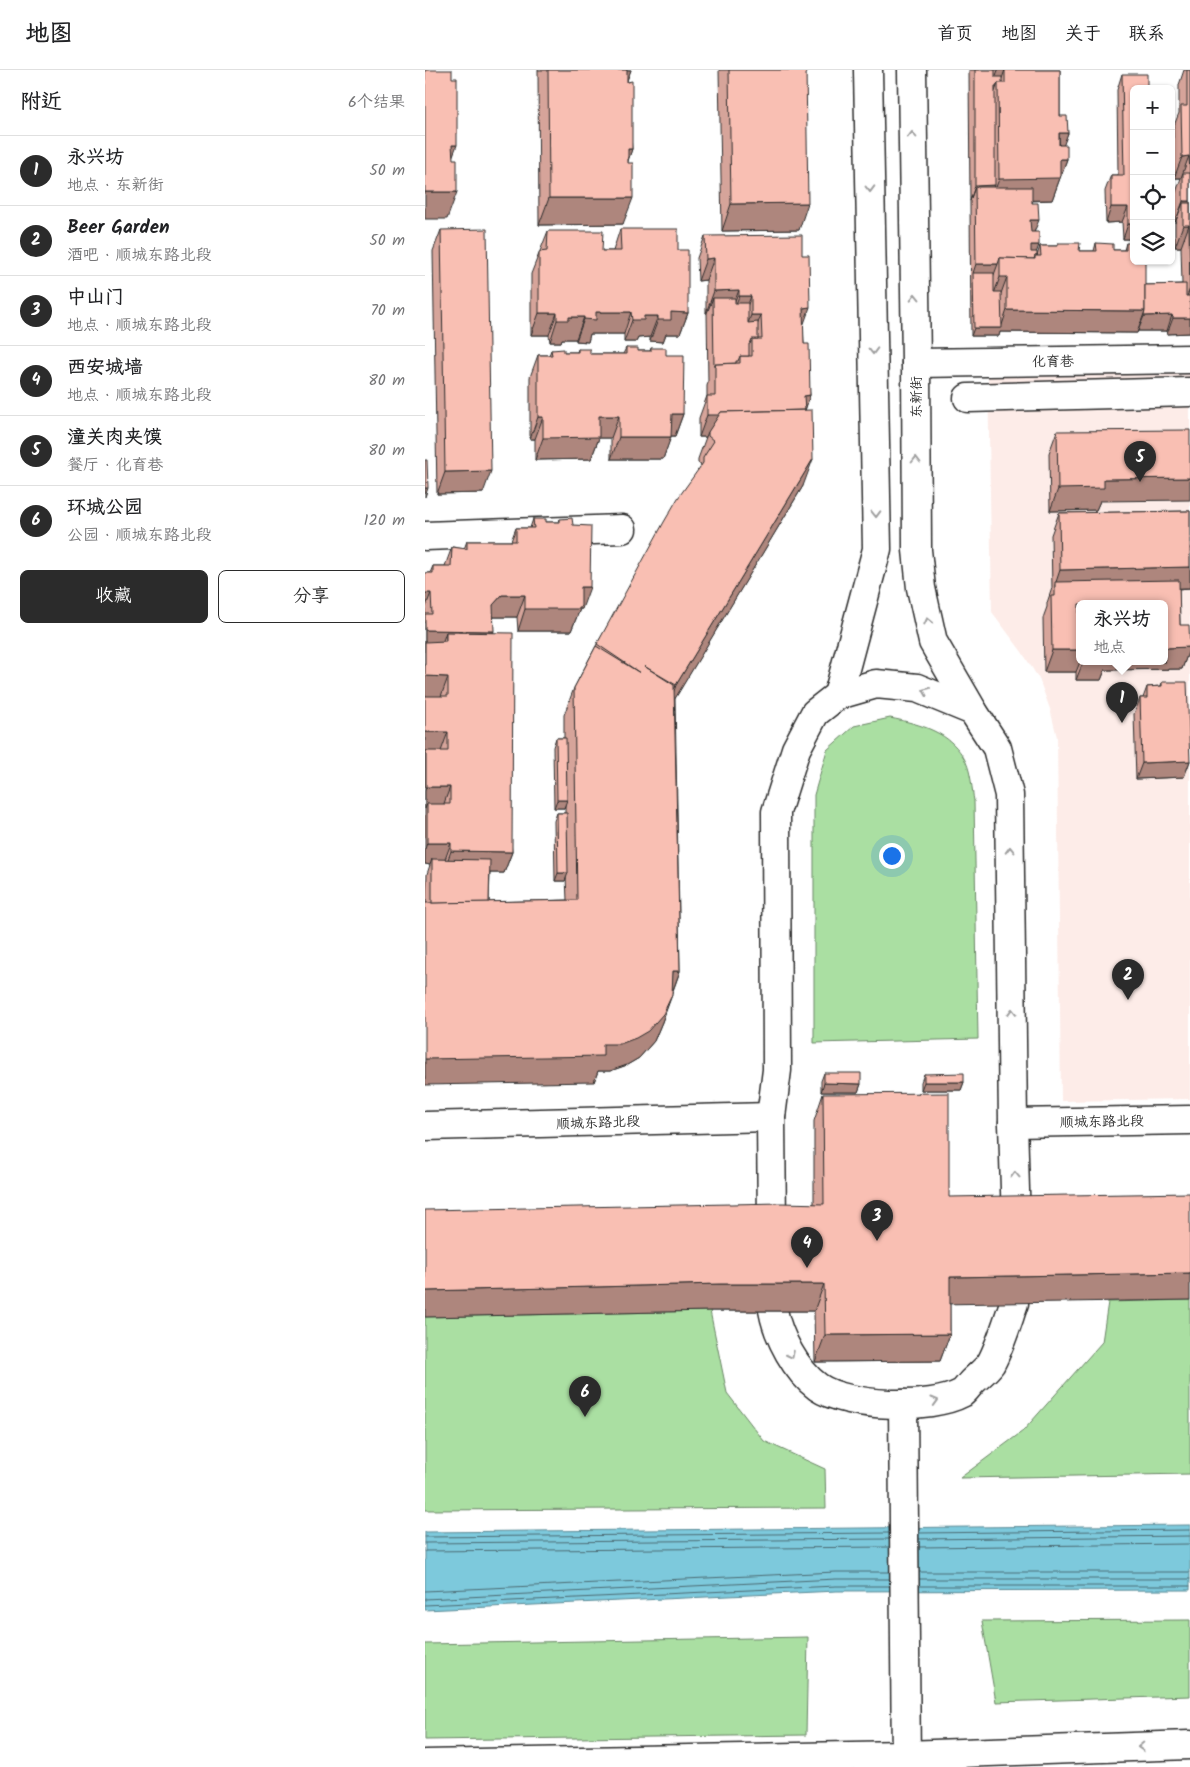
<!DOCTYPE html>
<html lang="zh">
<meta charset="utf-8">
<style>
:root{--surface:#fff;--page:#f6f6f6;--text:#202124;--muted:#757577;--line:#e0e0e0;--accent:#2b2b2b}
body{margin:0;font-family:Kalam,"LXGW WenKai TC",sans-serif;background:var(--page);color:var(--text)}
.controls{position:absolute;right:15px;top:15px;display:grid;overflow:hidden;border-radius:8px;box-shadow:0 1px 4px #0004}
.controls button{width:45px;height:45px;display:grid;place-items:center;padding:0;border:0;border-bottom:1px solid var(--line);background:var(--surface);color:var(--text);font:25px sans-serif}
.you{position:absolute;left:466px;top:785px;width:18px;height:18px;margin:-12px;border:4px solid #fff;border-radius:50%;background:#1a73e8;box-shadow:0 0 0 8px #1a73e833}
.badge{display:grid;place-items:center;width:32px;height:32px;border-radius:50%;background:var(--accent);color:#fff;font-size:16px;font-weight:700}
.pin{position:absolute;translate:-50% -41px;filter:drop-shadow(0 1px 2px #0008)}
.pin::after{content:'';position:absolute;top:26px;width:18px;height:15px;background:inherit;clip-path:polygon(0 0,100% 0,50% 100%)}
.popup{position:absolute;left:651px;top:530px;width:92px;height:65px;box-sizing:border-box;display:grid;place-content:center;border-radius:8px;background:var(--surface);filter:drop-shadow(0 1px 4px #0005);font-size:16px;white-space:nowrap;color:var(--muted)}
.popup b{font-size:19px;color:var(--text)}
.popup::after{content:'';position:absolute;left:50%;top:100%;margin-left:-10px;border:10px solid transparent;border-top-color:var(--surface)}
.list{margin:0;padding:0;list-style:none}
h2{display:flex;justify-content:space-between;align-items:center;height:65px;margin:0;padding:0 20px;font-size:21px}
h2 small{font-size:16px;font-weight:400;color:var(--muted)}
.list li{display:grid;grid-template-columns:32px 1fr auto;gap:15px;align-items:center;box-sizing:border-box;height:70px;padding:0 20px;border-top:1px solid var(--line)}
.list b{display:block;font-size:19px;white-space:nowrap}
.list p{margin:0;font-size:16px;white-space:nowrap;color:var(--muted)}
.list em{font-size:16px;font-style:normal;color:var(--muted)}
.actions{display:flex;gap:10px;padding:15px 20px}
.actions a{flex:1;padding:11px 0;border:1px solid var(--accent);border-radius:8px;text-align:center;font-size:18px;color:var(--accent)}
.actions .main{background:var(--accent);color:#fff}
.icon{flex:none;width:28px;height:28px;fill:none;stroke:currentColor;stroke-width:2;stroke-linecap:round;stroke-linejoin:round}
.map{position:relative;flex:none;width:765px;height:1697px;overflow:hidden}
header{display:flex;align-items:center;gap:30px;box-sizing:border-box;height:70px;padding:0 25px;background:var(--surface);border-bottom:1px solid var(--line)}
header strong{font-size:24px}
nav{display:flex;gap:28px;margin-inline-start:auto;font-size:18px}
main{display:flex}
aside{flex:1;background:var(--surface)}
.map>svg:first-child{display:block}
.built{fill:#fdece8;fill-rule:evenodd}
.green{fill:#aadfa2;stroke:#6a8566}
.water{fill:#7dc9dc;stroke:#5c8a95}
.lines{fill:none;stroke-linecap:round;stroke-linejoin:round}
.shore{stroke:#4c6a72;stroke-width:1}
.minor-casing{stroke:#2b2b2b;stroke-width:31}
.major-casing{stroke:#2b2b2b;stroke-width:31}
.minor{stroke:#fff;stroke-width:28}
.major{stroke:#fff;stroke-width:28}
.wall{fill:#d6a49a;stroke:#2b2b2b;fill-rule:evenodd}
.shaded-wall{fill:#ae867d;stroke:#2b2b2b}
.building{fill:#f9bfb3;stroke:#2b2b2b}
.oneway{stroke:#a0a0a0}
.labels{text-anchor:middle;stroke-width:4;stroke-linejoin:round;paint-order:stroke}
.street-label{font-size:14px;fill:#2b2b2b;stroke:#fff}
</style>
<header>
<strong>地图</strong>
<nav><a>首页</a><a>地图</a><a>关于</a><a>联系</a></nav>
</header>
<main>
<aside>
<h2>附近<small>6个结果</small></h2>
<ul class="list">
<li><span class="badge">1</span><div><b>永兴坊</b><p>地点 · 东新街</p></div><em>50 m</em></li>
<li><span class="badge">2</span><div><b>Beer Garden</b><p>酒吧 · 顺城东路北段</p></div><em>50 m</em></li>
<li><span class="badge">3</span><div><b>中山门</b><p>地点 · 顺城东路北段</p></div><em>70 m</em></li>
<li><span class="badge">4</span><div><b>西安城墙</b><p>地点 · 顺城东路北段</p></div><em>80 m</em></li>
<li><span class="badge">5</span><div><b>潼关肉夹馍</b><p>餐厅 · 化育巷</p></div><em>80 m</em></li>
<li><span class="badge">6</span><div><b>环城公园</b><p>公园 · 顺城东路北段</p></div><em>120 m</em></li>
</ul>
<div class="actions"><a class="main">收藏</a><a>分享</a></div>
</aside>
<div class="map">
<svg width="765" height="1697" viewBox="0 0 765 1697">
<rect width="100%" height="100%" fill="#fff"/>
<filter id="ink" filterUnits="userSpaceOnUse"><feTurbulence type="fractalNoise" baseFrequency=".02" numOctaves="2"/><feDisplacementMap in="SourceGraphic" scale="10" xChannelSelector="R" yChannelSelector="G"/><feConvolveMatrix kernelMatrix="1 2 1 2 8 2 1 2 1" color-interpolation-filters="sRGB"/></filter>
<g filter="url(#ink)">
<path class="built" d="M765 302V1029L636 1031 632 667 625 639 614 609 597 582 567 542 563 304ZM654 534H740V592H654Z"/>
<g class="green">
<path d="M465 648C495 654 527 662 541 692 546 703 547 719 549 731L553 969 389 973V725L402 680 429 656Z"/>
<path d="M765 1230V1404L535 1408 598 1361 677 1272 683 1232Z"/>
<path d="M285 1241 302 1323 339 1371 400 1399 401 1438 0 1440V1247Z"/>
<path d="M765 1550V1626L571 1632 557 1551Z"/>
<path d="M383 1567 381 1665 0 1670V1574Z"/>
</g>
<path class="water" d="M765 1455V1520L412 1521 0 1540V1462Z"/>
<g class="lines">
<g class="shore">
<path d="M494 1463 765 1460"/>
<path d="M0 1467 464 1463"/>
<path d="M494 1469 765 1466"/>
<path d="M0 1473 464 1469"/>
<path d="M494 1477 765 1474"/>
<path d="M0 1481 464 1477"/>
<path d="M494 1502H765"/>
<path d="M494 1509H765"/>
<path d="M495 1516H765"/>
<path d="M0 1521 411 1502H464"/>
<path d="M0 1529 411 1509H464"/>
<path d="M0 1535 411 1516H465"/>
</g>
<g class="minor-casing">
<g id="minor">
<path d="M491 293 765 289"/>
<path d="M543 328 765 322"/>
<path d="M0 466 197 459"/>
<path d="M588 1053 765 1050"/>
<path d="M0 1056 346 1047"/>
</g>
</g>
<g class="major-casing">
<g id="major">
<path d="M487 0 491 293 492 480 496 518 508 572 548 641"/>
<path d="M413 625 452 479 443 0"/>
<path d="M347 1159 346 1047 352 1000 351 742 371 679 390 643 413 625 451 614 492 618 548 641 572 678 584 725 588 1053 591 1153"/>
<path d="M348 1240C353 1267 371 1301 393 1317 422 1337 506 1340 537 1323 541 1320 544 1315 547 1312 553 1306 561 1300 566 1293 576 1274 582 1253 589 1233"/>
<path d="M478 1334 481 1697"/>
<path d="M0 1694 480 1685 765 1675"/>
</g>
</g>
<use href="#minor" class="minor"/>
<use href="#major" class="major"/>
</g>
<g class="wall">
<path d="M113 0H206L202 10 207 79 203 90 198 154 114 155Z"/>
<path d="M294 0H381L374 160 297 161Z"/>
<path d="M544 0H635V46L643 63 638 75 642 89 627 130 607 131 612 186 615 176H632L633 173 654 181H669L671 173 688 180H699L701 173 720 215 757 214 756 177H750V125L756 108H749L748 58 754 43V15L759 0H765V263L742 264V261H713V260L712 263 575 262 574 266H546Z"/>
<path d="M697 4 709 19V169H698L697 152 681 153 680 121 686 105H693L692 20Z"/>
<path d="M195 159 253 180 263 243 255 264H241L238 272 225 271V267L213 268 211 272H199V264H165L163 272 151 271V269H137L136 272H125L124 265H106V204L123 161 177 181H188Z"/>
<path d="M16 160 58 423 12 424 8 181Z"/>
<path d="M280 166 378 256 379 274 385 325 380 340 378 416 250 628 255 901 237 952 229 971 214 988 202 995 185 1001H173L169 1012 1 833 2 804 5 795 0 794V503H5L8 496H20L27 477 39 479 42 471H86L91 458H105L108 449 121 452H134L135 449 157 539H155L146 561H93L92 547H68V563L87 782 79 803H65L64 832 142 830 141 807 140 811H130L129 751 132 743H140V734L139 738H129L128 677 131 668H139V645L149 618 172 574 274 400 276 395 273 393V389L281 367H274V348L282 326V316L283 312 282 243H281V210L273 211 272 188Z"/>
<path d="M201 278 213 281H225L226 278 241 285 258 344 250 366H246L238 389H186V368H174L166 389 110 390V369H105V307L113 285H124L126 280 139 282H152L153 279 165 284H198Z"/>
<path d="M632 361 675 431 671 440 625 441 624 383Z"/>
<path d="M765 441V518L754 519 755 555 765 577 757 599 680 600 676 610H651V602H619L618 548 622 537V533L627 518 626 465 634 443ZM654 534 740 592H654Z"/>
<path d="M737 612 765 691 759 707 711 709 709 644 715 628H718L722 617 736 616Z"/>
<path d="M399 1003 436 1014 433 1022H396V1011Z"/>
<path d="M499 1004 539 1012 536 1020H496V1012Z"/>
<path d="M398 1024 524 1127 525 1264 515 1291 390 1292 389 1241H285L389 1133V1051Z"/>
</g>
<g class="shaded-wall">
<path d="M201 0H206L196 26Z"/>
<path d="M573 0H580L574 17 573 13 566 33 565 22Z"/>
<path d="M634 63H643L635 85Z"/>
<path d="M27 75H32L22 101Z"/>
<path d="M203 79H207L198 106Z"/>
<path d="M764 86 756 108H749L757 87Z"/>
<path d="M635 89H642L627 130 566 131 574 109Z"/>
<path d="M570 115 564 131 550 117 545 131 550 116Z"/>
<path d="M0 122H32L22 149H0Z"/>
<path d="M124 128H208L198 154 114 155Z"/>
<path d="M758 131H765V153L758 133 750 153Z"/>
<path d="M383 133 374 160 297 161 306 134Z"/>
<path d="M686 137H703L697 152 681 153Z"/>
<path d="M605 150H614L608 165 600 166Z"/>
<path d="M703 154H709V169H698Z"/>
<path d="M758 155H764L756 177H750Z"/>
<path d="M606 175H614L603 206 582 207 574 229H567L575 207Z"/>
<path d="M289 188 281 210 273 211 281 189Z"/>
<path d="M551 194H573L567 210 548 203Z"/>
<path d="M765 218V240H757Z"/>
<path d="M314 220 306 242 288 228 282 243H281L289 221Z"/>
<path d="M314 226H326L318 248H306Z"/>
<path d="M385 237 377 259 378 238Z"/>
<path d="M582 240 720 241 712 263 575 262 574 266H546L549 258H576Z"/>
<path d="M171 242H206L199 264H165L163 272 151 271 159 249Z"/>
<path d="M246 242 263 243 255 264H241L238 272 225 271 233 250Z"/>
<path d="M114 243H132L124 265H106Z"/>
<path d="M326 245H336L328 267H318Z"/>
<path d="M747 245 742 261H713L719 246Z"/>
<path d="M219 246H233L225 267 213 268 211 272H199L207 250Z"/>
<path d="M144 247H159L151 269H137L136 272H125L132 250Z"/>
<path d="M748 248H765V263L742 264Z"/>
<path d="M385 325 379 344 283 362 281 367H274L282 345Z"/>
<path d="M247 344H258L250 366H239Z"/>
<path d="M174 346H194L186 368H174L166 389 110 390 118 368Z"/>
<path d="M113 347H118L110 369H105Z"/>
<path d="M194 367H246L238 389H186Z"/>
<path d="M388 389 378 416 242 642 251 615Z"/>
<path d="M66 401 58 423 12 424 20 402Z"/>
<path d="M765 408V430L675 431 671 440 625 441 633 419 679 409Z"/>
<path d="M0 418H3L0 427Z"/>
<path d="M765 497V518L630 521V515L635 500Z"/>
<path d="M156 517H165L157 539H155L146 561H93L100 539Z"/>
<path d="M0 523H6L0 539Z"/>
<path d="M77 525H100L92 547H69L60 557 68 535Z"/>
<path d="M0 560 69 561 61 583 21 571V562L14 582H0Z"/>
<path d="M765 577 757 599 680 600 676 610H651L658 592H740V578Z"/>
<path d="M627 580H654L655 592 651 602H619Z"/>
<path d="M0 606 23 607 15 629 0 626V627Z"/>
<path d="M0 662H23L15 684 1 681 0 684Z"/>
<path d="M765 691 759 707 711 709 717 693Z"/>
<path d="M1 717H25L17 739 2 734 0 739V721Z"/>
<path d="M132 730H142L139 738H129Z"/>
<path d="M2 773H26L18 795 7 789 5 795 0 794V779Z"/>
<path d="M26 781 87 782 79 803H18Z"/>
<path d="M133 803H143L140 811H130Z"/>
<path d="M248 901H255L245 928Z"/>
<path d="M247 925 237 952 229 971 214 988 202 995 185 1001H173L169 1012 0 1015V989L178 974Z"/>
<path d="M499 1012H539L536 1020H496Z"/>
<path d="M399 1013 436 1014 433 1022H396Z"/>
<path d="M765 1203V1230L515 1234 525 1207Z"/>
<path d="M295 1214H399L389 1241H285L0 1247V1221Z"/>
<path d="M525 1264 515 1291 390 1292 400 1265Z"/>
</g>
<g class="building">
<path d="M0 0H27V8H32V75H27L28 89H32V122H0Z"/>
<path d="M123 0H202V12L207 11V79H203V93H208V128H124Z"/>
<path d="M304 0H381L383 133 306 134Z"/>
<path d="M550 0H570V7H577V13H573L571 17H570V115L550 116Z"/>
<path d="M580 0H635V46H642L643 63H634V75H642V89H635V108L574 109 573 13H580Z"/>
<path d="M762 0H765V131H758V103H765L764 86 757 87 756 36H762Z"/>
<path d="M697 4H722V19H709V154H703V137H686V105H699Z"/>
<path d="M550 117H607V133H613L614 150H605L606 162H614V175H606V182H612V186H610L609 189 575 188 573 194H551Z"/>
<path d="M758 133H765V218L764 155H758Z"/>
<path d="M62 159 66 401 20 402 16 160Z"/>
<path d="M195 159H253V180H263V243L246 242V250H233V246H219V250H207L206 242H171V250L159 249V247H144V250H132V243H114V182L122 181 123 161H178L177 181H196Z"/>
<path d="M377 165V185H384L385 237 378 238 379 274H384L385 325 379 326 380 340 296 342 294 345H282V326H290V294L315 293V286H327V269H337L336 245H326V226H314V220L289 221V188L281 189 280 166Z"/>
<path d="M633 173H655L654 181H672L671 173 688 174V180H701V173H709V191H720V241L582 240V207H575V188L610 189V186H616L615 176H633Z"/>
<path d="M548 203H569V222H576L577 258H549Z"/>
<path d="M761 214V226H765V248H748L747 245 719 246 720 241V215Z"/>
<path d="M288 228H310V233H323V253L333 252V269H327L325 274H324V286H315L313 291H311V293L290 294 289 297Z"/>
<path d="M201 278H213V281H226V278H241V285H259L258 344H247L246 367H194V346H174V367L118 368V347H113V285H127L126 280 139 279V282H153V279H165V284H201Z"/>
<path d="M387 340 388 389 251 615 219 596 249 615 255 901H248L247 925 238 944 223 961 211 968 195 974H178V986L0 989V833L152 830 149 618 171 576 215 603 172 574 239 452 253 428 278 393V388L289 371 283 366V362L296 342Z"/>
<path d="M765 360V408L679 409V418L633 419 632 361Z"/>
<path d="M0 390H2L3 418H0Z"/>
<path d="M765 441V497L635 500 634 443Z"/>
<path d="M147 448 148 455 166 456 165 517H156V536L154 539H100V525H77L68 535 69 561 0 560V544H7L6 523H0V503H8V496H26L27 477 42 479V471H91V458H109L108 449H121V452H135V449Z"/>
<path d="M754 510 755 555H764L765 577 740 578V534H654V580H627L626 526H630V512Z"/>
<path d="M21 562 88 563 87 782 26 781V773H2V734H25V717H1V681H23V662H0V626H23V607L0 606V572L21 571Z"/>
<path d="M737 612H762L765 691 717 693 715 628H722V617L737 616Z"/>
<path d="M131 668H141L142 730H132Z"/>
<path d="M132 743H142L143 803H133Z"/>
<path d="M7 789 65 790 64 832 7 833Z"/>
<path d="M399 1003H436V1014L399 1013Z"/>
<path d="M539 1003V1012H499V1004Z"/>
<path d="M524 1023V1127L765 1123V1203L525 1207V1264L400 1265 399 1214H295L0 1221V1140L357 1133 399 1134 398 1024Z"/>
</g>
<defs><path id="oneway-chevron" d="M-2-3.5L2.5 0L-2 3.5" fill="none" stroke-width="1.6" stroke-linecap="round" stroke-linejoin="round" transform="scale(1.25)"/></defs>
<g class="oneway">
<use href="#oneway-chevron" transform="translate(487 65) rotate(-90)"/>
<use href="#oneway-chevron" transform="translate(445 119) rotate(89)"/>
<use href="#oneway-chevron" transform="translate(490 227) rotate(-91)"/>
<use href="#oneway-chevron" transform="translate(448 281) rotate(89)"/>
<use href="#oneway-chevron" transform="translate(491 390) rotate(-90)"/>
<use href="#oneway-chevron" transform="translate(451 444) rotate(89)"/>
<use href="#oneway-chevron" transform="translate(503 551) rotate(-103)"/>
<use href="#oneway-chevron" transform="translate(501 621) rotate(-157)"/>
<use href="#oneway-chevron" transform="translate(585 780) rotate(-91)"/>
<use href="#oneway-chevron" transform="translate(587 942) rotate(-91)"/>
<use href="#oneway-chevron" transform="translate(590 1105) rotate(-92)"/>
<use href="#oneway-chevron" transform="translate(366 1285) rotate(63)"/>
<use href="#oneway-chevron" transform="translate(510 1331) rotate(-16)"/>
<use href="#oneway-chevron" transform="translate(716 1677) rotate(178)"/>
</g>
</g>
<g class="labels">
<g class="street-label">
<text transform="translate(628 291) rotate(-1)" y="5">化育巷</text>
<text transform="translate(491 327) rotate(-90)" y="5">东新街</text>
<text transform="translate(677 1051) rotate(-1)" y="5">顺城东路北段</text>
<text transform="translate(173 1052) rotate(-2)" y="5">顺城东路北段</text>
</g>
</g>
</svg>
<div class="controls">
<button>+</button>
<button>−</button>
<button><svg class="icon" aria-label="locate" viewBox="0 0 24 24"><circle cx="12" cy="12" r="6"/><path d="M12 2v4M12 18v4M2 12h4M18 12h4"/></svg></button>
<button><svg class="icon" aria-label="layers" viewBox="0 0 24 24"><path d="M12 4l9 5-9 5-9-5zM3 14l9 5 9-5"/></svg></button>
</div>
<div class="you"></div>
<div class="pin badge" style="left:697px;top:653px">1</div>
<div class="popup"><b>永兴坊</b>地点</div>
<div class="pin badge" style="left:703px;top:930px">2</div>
<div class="pin badge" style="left:452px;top:1171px">3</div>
<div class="pin badge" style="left:382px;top:1198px">4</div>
<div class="pin badge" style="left:715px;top:412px">5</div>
<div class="pin badge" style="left:160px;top:1347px">6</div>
</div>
</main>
